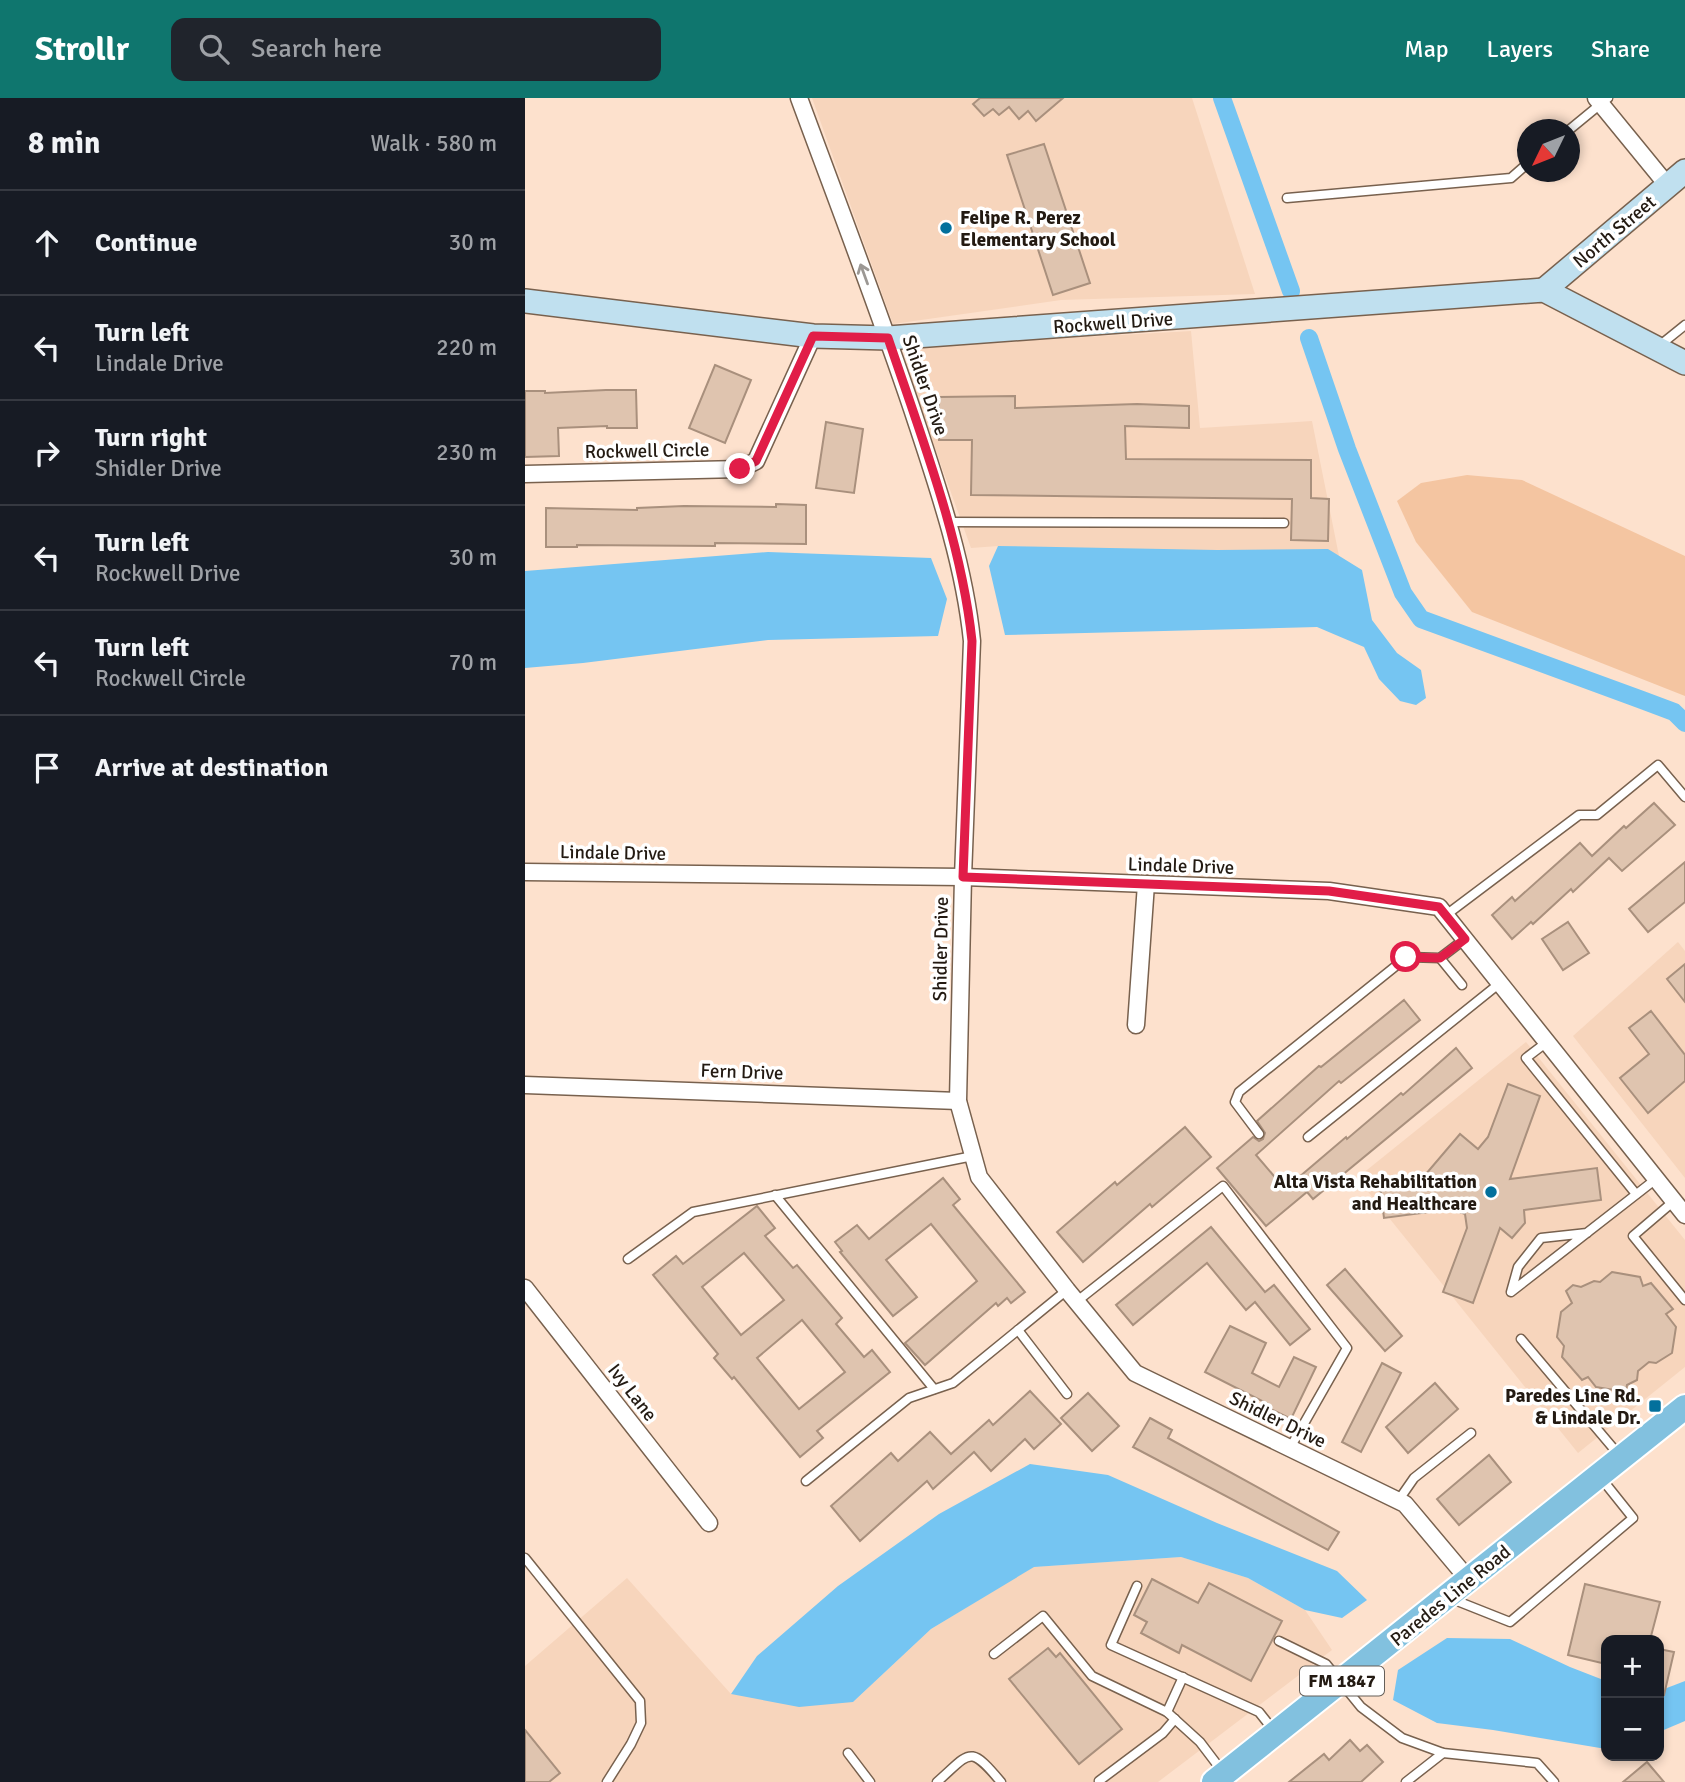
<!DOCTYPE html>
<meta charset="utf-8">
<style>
:root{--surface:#171b24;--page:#20242c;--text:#f1f3f6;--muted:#9ea1a6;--line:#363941;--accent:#0f766e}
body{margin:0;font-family:Signika,sans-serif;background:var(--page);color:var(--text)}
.controls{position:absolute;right:21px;bottom:21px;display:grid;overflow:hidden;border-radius:14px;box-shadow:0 4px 10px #0003}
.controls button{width:63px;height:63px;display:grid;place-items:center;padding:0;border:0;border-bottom:2px solid var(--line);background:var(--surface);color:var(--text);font:35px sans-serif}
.compass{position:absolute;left:992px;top:21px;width:63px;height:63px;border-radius:50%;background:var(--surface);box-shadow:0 4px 10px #0003;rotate:227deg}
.stop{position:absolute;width:21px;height:21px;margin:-16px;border:5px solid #e11d48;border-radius:50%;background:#fff}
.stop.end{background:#e11d48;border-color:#fff;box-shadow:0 2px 7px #0008}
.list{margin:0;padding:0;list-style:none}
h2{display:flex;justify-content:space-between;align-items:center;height:91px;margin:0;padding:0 28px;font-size:30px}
h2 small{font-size:23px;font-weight:400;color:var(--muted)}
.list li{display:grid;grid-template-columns:46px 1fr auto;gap:21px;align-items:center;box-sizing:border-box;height:105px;padding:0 28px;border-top:2px solid var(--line)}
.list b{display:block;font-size:26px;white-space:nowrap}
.list p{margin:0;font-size:23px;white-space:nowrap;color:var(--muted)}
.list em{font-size:23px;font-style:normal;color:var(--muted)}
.icon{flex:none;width:38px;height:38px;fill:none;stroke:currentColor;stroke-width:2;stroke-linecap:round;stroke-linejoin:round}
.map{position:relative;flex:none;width:1160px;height:1684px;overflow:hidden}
header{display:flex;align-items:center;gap:42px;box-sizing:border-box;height:98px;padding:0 35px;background:var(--accent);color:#fff}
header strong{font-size:33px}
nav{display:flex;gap:38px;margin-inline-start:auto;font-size:24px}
.search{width:490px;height:63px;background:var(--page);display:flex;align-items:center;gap:18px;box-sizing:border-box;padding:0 24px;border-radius:14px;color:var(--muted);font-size:26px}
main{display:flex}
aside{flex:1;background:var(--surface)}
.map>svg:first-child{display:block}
.built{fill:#f7d5bc}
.green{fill:#f4c5a1}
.water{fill:#75c5f2}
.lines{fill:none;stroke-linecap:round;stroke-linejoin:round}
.canal{stroke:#75c5f2;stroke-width:18}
.building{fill:#dfc4af;stroke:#a9907d;stroke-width:2;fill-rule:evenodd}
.lane-casing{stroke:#78614e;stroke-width:11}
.street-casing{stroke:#78614e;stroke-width:19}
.secondary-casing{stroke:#78614e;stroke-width:26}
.primary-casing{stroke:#fff;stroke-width:28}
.lane{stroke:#fff;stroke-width:8}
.street{stroke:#fff;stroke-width:16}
.secondary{stroke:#c0e0ef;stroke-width:23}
.primary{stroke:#82c1df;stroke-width:24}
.oneway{stroke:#9c9894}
.route{stroke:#e11d48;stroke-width:9}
.poi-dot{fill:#03709c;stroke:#fff;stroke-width:2.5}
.labels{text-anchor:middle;stroke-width:7;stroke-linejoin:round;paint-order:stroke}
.shield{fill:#fff;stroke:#655f59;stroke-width:2}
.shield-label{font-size:18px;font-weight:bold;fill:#231a12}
.poi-label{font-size:19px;font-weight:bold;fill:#231a12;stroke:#fff;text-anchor:end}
.street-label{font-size:19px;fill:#231a12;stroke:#fff}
</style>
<header>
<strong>Strollr</strong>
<div class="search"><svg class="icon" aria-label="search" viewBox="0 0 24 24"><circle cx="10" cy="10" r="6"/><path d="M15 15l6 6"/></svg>Search here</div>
<nav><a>Map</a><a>Layers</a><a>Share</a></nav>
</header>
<main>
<aside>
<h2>8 min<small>Walk · 580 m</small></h2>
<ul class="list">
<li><svg class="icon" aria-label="ahead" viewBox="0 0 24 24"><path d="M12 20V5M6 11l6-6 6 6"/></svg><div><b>Continue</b></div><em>30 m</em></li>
<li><svg class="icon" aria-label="left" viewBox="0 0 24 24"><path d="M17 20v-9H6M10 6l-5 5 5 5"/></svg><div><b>Turn left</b><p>Lindale Drive</p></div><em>220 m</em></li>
<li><svg class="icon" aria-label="right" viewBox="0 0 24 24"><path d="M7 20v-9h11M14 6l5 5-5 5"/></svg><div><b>Turn right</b><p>Shidler Drive</p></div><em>230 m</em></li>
<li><svg class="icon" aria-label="left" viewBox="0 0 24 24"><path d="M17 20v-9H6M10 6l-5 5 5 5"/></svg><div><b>Turn left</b><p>Rockwell Drive</p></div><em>30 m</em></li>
<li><svg class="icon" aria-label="left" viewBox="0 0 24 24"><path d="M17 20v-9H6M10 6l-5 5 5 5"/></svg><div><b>Turn left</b><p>Rockwell Circle</p></div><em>70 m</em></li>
<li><svg class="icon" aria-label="arrive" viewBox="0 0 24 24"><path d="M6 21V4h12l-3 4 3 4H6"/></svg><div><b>Arrive at destination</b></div></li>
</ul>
</aside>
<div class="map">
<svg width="1160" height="1684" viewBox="0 0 1160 1684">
<rect width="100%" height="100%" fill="#fde1cd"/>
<g class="built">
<path d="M287 0H667L730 196 536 202 368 226Z"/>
<path d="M666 233 675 330 787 323 814 458 473 448 446 450 385 281 387 249Z"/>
<path d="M1153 844 1160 853V1080L1048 938Z"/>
<path d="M1001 944 1160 1142V1269L1053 1355 832 1080Z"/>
<path d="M656 1459 723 1480 780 1512 807 1552 633 1684H0V1568L102 1480 206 1596 328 1604 406 1531 508 1469Z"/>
</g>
<path class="green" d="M942 377 997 382 1160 458V598L947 514 891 444 872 403 896 385Z"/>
<g class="water">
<path d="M473 448 692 452 803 451 837 472 847 522 872 555 896 572 901 600 891 607 875 603 854 581 839 549 792 529 480 537 464 468Z"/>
<path d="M243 454 406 460 422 501 413 538 243 542 58 565 0 570V473Z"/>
<path d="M505 1366 583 1377 692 1425 812 1473 842 1502 817 1520 780 1512 723 1480 656 1459 509 1469 406 1531 328 1604 274 1609 206 1596 232 1558 313 1488 414 1416Z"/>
<path d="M922 1540 985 1541 1045 1569 1081 1583V1651L968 1632 912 1625 868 1602 873 1572Z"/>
<path d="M1160 1583V1623L1134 1634V1593Z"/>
</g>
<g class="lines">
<g class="canal">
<path d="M697 0 766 193"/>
<path d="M784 240 822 351 878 495 896 521 1117 602 1149 614 1160 625"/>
</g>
</g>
<g class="building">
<path d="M455 0H538L511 23 503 13 494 21 484 9 474 17 468 11 459 18 448 6Z"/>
<path d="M519 46 565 185 528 197 482 57Z"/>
<path d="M190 267 226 282 200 345 164 330Z"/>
<path d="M81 292H111L112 330H82V328L33 330 34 358 0 359V293H20V295Z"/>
<path d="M490 298V310L612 306 664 308V330L600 328 601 361 786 362V400L804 401 803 443 766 442 767 401 446 397 447 342H414V299Z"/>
<path d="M301 324 338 331 329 395 291 390Z"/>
<path d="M251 406 281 407V446L190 445V448L52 447V449H21V410L112 412V410L159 408 251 409Z"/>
<path d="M1129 705 1150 727 1097 773 1084 760 1048 794 1046 791 1008 826 1006 824 987 841 967 817 987 799 990 803 1055 745 1067 758 1099 728 1101 730Z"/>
<path d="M1160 764V804L1123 834 1104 811Z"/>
<path d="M1043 824 1064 855 1038 872 1017 841Z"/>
<path d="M1160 866V904L1142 881Z"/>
<path d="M879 902 895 922 816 985 814 983 731 1057 760 1091 821 1039 822 1041 876 995 878 997 931 950 947 970 788 1101 782 1094 741 1128 692 1070 728 1039 734 1043 738 1041 740 1035 732 1023 794 968 796 969Z"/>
<path d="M1126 913 1160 957V983L1123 1015 1095 980 1124 956 1104 930Z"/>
<path d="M983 986 1015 998 985 1081 1072 1070 1076 1102 999 1112 1000 1125 987 1140 975 1130 948 1205 918 1194 942 1130 940 1116 927 1111 859 1120 855 1088 895 1083 935 1036 953 1051 963 1039Z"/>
<path d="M660 1029 686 1059 627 1109 625 1106 558 1164 532 1134 590 1084 592 1087Z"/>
<path d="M418 1080 435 1101 428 1107 500 1194 486 1205 482 1200 473 1208 471 1205 400 1267 380 1245 452 1183 406 1126 361 1162 392 1199 368 1218 315 1154 317 1153 310 1144 332 1127 344 1141Z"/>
<path d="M232 1108 250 1130 240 1138 268 1170 272 1167 317 1220 311 1226 339 1259 347 1252 365 1274 292 1333 298 1340 275 1359 209 1279 207 1281 189 1260 193 1256 128 1177 151 1158 158 1166ZM219 1155 259 1202 216 1237 177 1189ZM277 1222 320 1274 274 1311 232 1260Z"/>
<path d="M686 1129 740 1194 749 1187 785 1231 765 1247 730 1204 721 1212 682 1165 608 1227 591 1207Z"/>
<path d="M820 1171 877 1238 860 1253 802 1187Z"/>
<path d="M1087 1174 1115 1179 1118 1188 1126 1185 1148 1211 1141 1216 1151 1229 1147 1255 1131 1265 1124 1264 1113 1273 1112 1282 1102 1287 1101 1294 1071 1289 1063 1279 1057 1282 1037 1259 1039 1248 1032 1239 1036 1214 1047 1205 1041 1193 1048 1187 1056 1189 1069 1183 1075 1184Z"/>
<path d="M705 1228 741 1245 727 1275 754 1289 769 1259 791 1269 766 1321 744 1310 745 1307 680 1274Z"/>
<path d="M857 1265 876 1275 836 1354 817 1344Z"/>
<path d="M910 1285 933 1311 883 1355 861 1329Z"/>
<path d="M505 1293 536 1326 509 1351 500 1341 466 1373 449 1354 408 1391 402 1383 335 1443 306 1408 366 1355 373 1363 405 1334 426 1356 464 1322 468 1327Z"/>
<path d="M563 1295 594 1328 567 1353 536 1320Z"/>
<path d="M625 1320 647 1332 643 1340 814 1434 803 1452 608 1349Z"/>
<path d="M964 1357 986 1384 934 1427 912 1401Z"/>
<path d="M627 1481 673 1505 684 1485 757 1523 726 1583 657 1547 654 1555 616 1535 622 1524 609 1517Z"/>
<path d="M1060 1486 1135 1504 1125 1542H1081V1566L1043 1557Z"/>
<path d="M523 1550 531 1559 535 1555 597 1631 554 1666 484 1581Z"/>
<path d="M1134 1551 1149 1554 1139 1597H1134Z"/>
<path d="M0 1632 35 1675 24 1684H0Z"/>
<path d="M825 1642 835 1653 842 1647 858 1664 836 1684H764L799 1656 804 1662Z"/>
<path d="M1122 1664 1139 1684H1098Z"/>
</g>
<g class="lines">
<g class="lane-casing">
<g id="lane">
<path d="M1044 32 1083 0"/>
<path d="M762 100 986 80 1002 66"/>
<path d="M1134 248 1160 227"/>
<path d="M422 424 759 425"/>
<path d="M921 817 1054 717H1072L1133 667 1160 699"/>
<path d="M915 860 937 887"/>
<path d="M1022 944 1001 960 1111 1096"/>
<path d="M734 1036 710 1004 714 994 882 859 915 860 940 841"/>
<path d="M783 1039 975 885"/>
<path d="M250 1097 409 1291"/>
<path d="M1149 1103 1108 1138 1160 1202"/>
<path d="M1062 1135 1016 1140 993 1169 986 1194 1131 1081"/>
<path d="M103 1161 168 1114 448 1058"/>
<path d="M551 1204 698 1088 822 1250 765 1350"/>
<path d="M493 1232 542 1296"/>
<path d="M996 1241 1094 1357"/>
<path d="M281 1383 384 1300 428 1285 542 1192"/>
<path d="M873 1403 889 1380 946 1335"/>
<path d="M0 1460 115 1603 116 1625 106 1646 82 1684"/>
<path d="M612 1488 586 1547 734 1614 749 1633"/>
<path d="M927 1501 985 1524 1108 1420 1076 1380"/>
<path d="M754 1543 801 1566 836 1609 877 1640 918 1655 1012 1665 1029 1684"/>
<path d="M469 1556 518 1518 567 1578 642 1614 675 1644 697 1673"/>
<path d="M642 1614 658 1579"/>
<path d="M323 1655 345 1684"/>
<path d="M574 1683 638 1635 650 1621"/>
<path d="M412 1684C446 1654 444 1646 476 1684"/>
<path d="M881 1684 918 1655"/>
</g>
</g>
<g class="street-casing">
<g id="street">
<path d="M274 0C312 103 352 207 387 311 412 387 439 464 447 543L438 779 433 1003 454 1079 542 1192 610 1275 880 1406 943 1481"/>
<path d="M1071 0 1143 88"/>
<path d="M0 376 215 371 231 363 288 238"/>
<path d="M0 774 438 779 804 793 914 809 1160 1117"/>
<path d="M611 927 621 786"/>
<path d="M0 987 433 1003"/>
<path d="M0 1190 184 1425"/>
</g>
</g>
<g class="secondary-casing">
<g id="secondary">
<path d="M1019 192 1160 73"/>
<path d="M0 203 288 238 363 240 1019 192 1160 265"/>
</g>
</g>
<g class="primary-casing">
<path id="primary" d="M689 1684 1160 1309"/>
</g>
<use href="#lane" class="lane"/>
<use href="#street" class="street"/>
<use href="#secondary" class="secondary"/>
<use href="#primary" class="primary"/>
</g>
<defs><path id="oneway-shaft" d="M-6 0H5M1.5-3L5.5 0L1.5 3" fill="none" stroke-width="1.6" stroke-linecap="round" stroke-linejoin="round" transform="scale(1.75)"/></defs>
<use class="oneway" href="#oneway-shaft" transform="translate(339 176) rotate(-110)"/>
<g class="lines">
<path class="route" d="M215 371 231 363 288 238 363 240C396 338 436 440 447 543L438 779 804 793 914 809 940 841 915 860 881 859"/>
</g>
<g class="poi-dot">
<circle cx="421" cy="130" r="7"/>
<circle cx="966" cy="1094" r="7"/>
<rect x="1123" y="1301" width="14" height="14" rx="3.5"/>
</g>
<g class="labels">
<rect class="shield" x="775" y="1568.5" width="84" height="29" rx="5"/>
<g class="shield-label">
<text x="817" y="1589">FM 1847</text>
</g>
<g class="poi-label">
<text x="435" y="126" text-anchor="start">Felipe R. Perez<tspan x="435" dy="22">Elementary School</tspan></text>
<text x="952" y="1090">Alta Vista Rehabilitation<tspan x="952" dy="22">and Healthcare</tspan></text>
<text x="1116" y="1304">Paredes Line Rd.<tspan x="1116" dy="22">&amp; Lindale Dr.</tspan></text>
</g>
<g class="street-label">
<text transform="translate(1089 133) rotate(-40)" y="7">North Street</text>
<text transform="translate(588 224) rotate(-4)" y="7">Rockwell Drive</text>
<text transform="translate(401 287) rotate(71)" y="7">Shidler Drive</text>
<text transform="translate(122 352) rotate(-1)" y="7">Rockwell Circle</text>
<text transform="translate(88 754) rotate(1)" y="7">Lindale Drive</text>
<text transform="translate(656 767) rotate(2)" y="7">Lindale Drive</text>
<text transform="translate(415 851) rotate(-89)" y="7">Shidler Drive</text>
<text transform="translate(217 973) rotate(2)" y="7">Fern Drive</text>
<text transform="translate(108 1294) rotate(52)" y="7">Ivy Lane</text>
<text transform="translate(753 1321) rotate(26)" y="7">Shidler Drive</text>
<text transform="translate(925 1497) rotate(-39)" y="7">Paredes Line Road</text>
</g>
</g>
</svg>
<div class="controls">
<button>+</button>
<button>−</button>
</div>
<svg class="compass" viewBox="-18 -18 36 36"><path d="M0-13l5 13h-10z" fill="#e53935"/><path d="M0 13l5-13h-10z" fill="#9ea1a6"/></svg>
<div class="stop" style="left:881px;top:859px"></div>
<div class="stop end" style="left:215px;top:371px"></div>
</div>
</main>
